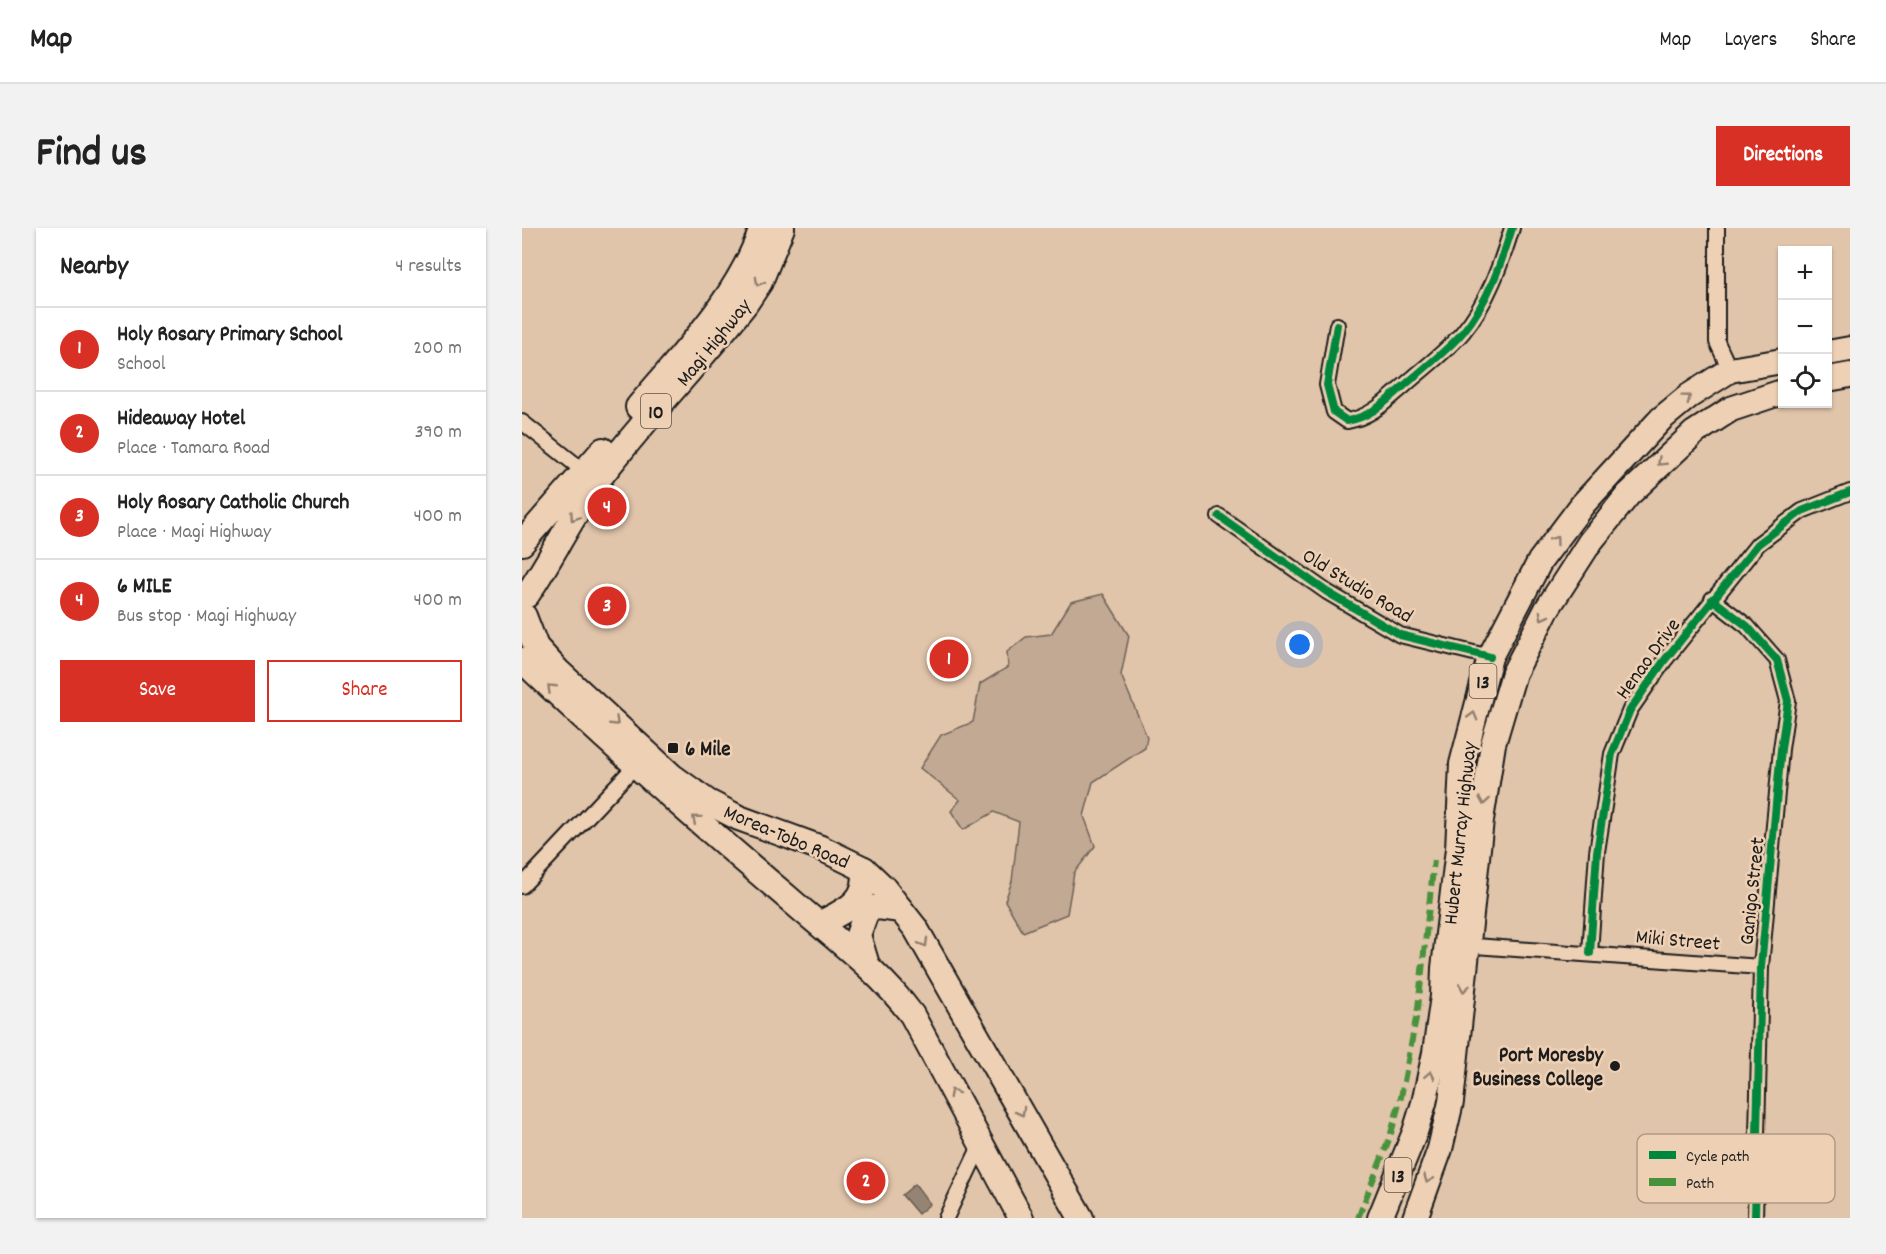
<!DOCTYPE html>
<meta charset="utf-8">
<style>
:root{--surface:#fff;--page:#f2f2f2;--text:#222;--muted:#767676;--line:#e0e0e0;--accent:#d93025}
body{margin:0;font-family:Dekko,sans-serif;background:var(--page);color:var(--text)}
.controls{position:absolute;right:18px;top:18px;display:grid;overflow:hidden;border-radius:0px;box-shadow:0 2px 4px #0004}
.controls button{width:54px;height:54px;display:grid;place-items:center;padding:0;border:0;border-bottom:2px solid var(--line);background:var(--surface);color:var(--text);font:30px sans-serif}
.you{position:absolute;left:778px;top:417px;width:21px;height:21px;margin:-15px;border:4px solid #fff;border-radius:50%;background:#1a73e8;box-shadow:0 0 0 9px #1a73e833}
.badge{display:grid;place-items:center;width:39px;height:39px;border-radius:50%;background:var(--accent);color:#fff;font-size:20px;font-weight:700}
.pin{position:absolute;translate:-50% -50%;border:3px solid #fff;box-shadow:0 2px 6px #0006}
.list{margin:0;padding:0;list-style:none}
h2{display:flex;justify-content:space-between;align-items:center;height:78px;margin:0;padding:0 24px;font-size:26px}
h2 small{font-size:20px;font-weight:400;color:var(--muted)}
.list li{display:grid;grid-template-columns:39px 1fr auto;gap:18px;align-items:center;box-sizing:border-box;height:84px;padding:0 24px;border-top:2px solid var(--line)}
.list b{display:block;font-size:22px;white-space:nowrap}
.list p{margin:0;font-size:20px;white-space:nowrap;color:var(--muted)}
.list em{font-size:20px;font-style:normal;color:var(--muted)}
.actions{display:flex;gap:12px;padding:18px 24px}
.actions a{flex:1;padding:14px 0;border:2px solid var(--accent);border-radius:0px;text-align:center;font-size:21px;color:var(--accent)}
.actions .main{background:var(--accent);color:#fff}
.icon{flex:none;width:33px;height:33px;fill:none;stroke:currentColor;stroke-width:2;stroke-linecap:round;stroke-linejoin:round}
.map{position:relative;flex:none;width:1328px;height:990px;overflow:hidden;border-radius:0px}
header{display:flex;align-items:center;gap:36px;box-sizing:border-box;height:84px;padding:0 30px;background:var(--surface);border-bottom:2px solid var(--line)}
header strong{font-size:28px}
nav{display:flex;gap:33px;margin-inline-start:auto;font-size:21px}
.intro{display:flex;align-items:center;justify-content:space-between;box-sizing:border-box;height:144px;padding:0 36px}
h1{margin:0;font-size:42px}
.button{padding:15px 27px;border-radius:0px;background:var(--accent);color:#fff;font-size:21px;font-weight:700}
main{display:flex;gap:36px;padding:0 36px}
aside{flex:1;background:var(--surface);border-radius:0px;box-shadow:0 2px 4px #0004}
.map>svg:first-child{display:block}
.green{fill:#c1a993;stroke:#6e6258;stroke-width:1.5}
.water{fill:#958473;stroke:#655a50;stroke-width:1.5}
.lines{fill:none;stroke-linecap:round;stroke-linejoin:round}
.street-casing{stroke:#1c1c1c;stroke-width:18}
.highway-casing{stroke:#1c1c1c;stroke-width:28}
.street{stroke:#eed0b4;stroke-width:14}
.highway{stroke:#eed0b4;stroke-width:24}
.quiet{stroke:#49923c;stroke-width:6;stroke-dasharray:12 6;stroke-linecap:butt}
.cycleway-casing{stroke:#eed0b4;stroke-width:11}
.cycleway{stroke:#00873e;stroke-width:8}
.oneway{stroke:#907f70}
.poi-dot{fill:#1c1c1c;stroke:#eed0b4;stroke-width:2}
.labels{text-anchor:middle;stroke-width:5;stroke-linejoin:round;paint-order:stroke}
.shield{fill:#eed0b4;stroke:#5b524a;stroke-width:1.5}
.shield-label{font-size:20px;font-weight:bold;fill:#1c1c1c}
.street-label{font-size:21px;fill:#1c1c1c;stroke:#eed0b4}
.poi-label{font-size:21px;font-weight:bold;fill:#1c1c1c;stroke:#eed0b4;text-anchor:start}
.key{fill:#eed0b4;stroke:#af9a86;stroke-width:1.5}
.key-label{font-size:16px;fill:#1c1c1c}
</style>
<header>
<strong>Map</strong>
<nav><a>Map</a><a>Layers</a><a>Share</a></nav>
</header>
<div class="intro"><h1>Find us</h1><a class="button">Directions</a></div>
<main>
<aside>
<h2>Nearby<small>4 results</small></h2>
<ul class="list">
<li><span class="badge">1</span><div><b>Holy Rosary Primary School</b><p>School</p></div><em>200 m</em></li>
<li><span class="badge">2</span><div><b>Hideaway Hotel</b><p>Place · Tamara Road</p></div><em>390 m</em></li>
<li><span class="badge">3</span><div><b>Holy Rosary Catholic Church</b><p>Place · Magi Highway</p></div><em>400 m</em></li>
<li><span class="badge">4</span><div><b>6 MILE</b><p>Bus stop · Magi Highway</p></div><em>400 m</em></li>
</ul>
<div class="actions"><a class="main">Save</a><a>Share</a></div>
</aside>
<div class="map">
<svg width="1328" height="990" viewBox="0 0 1328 990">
<rect width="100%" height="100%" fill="#e1c5ab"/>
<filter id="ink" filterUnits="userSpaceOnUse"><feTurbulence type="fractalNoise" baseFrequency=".0167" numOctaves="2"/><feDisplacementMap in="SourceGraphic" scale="12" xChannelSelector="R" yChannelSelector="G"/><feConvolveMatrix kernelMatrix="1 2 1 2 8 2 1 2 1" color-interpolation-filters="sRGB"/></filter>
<g filter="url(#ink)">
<path class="green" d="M581 366 607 408 599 447 625 509 623 520 571 554 562 588 573 618 552 645 545 686 501 704 483 673 490 653 497 594 472 584 441 602 429 583 438 572 398 540 419 507 451 494 458 456 486 439 485 424 504 409 529 406 549 374Z"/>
<path class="water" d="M393 956 408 976 396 986 380 967Z"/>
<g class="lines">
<g class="street-casing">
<g id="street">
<path d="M1195 0V114L1208 142"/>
<path d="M815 97 805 157 812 184 825 193C850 189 865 172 883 157 902 140 925 123 941 104 966 74 979 36 990 0"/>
<path d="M0 194 63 244"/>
<path d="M697 288 805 364 878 407 968 429"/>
<path d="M1190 371 1225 398 1255 432 1266 473 1259 521 1239 739 1233 990"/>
<path d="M0 658 113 538"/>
<path d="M939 717 1239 739"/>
<path d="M1068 725 1075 624 1090 526 1108 482 1142 433 1236 316 1280 283 1328 264"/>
<path d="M424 990 458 918"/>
</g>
</g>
<g class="highway-casing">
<g id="highway">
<path d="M1306 125 1328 121"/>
<path d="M1306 151 1328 147"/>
<path d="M116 179C162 124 217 69 240 0"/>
<path d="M0 315 81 222"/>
<path d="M5 367C33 325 54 279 86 239 130 183 180 131 224 75L238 54 260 0"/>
<path d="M2 388 14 419 36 443 150 548 186 574 217 590 299 620 342 641 361 659 394 701 559 990"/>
<path d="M0 432C86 514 174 592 265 669 308 707 355 740 390 787L499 990"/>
<path d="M299 695C322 683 348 673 342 641"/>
<path d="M345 737 336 707 345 682 356 679 379 682"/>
<path d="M858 990 893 904 902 875 913 825 921 768 922 740 936 621 940 536 968 429 1018 333 1061 276 1139 191 1167 168 1208 142 1260 133"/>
<path d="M893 990 918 921 929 874 959 592 971 516 992 445 1025 381 1068 314 1106 267 1172 205 1209 181 1260 164"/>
</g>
</g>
<use href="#street" class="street"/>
<use href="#highway" class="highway"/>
<path class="quiet" d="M836 990 868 909 879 869 896 780 912 632"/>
<g class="cycleway-casing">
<g id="cycleway">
<path d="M815 97 805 157 812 184 825 193C850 189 865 172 883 157 902 140 925 123 941 104 966 74 979 36 990 0"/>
<path d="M697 288 805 364 878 407 968 429"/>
<path d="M1190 371 1225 398 1255 432 1266 473 1259 521 1239 739 1233 990"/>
<path d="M1068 725 1075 624 1090 526 1108 482 1142 433 1236 316 1280 283 1328 264"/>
</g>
</g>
<use href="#cycleway" class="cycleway"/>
</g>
<defs><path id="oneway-chevron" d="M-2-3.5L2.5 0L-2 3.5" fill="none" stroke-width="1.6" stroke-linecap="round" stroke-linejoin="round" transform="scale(1.5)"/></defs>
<g class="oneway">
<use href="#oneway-chevron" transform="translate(237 54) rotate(119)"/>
<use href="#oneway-chevron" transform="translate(1165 170) rotate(-37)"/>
<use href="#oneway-chevron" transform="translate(1139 234) rotate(136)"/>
<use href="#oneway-chevron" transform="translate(52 289) rotate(124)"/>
<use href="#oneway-chevron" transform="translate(1033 312) rotate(-54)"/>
<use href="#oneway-chevron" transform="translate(1021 388) rotate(118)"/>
<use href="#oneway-chevron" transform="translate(29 460) rotate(-136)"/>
<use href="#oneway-chevron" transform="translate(951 488) rotate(-74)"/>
<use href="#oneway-chevron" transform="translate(93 494) rotate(44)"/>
<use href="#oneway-chevron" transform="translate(962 573) rotate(99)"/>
<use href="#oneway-chevron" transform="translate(174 591) rotate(-140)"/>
<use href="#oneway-chevron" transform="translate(402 715) rotate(60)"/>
<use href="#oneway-chevron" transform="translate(942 760) rotate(98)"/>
<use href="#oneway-chevron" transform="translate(908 847) rotate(-79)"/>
<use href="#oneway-chevron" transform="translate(431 865) rotate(-117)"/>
<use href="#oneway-chevron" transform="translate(499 884) rotate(61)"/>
<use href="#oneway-chevron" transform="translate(906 951) rotate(112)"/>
</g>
</g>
<g class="poi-dot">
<rect x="145" y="514" width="12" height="12" rx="3"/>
<circle cx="1093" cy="838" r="6"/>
</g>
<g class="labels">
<g class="shield">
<rect x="119" y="166" width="30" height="34" rx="4.5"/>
<rect x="947.5" y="436" width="27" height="34" rx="4.5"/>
<rect x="862.5" y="930" width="27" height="34" rx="4.5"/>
</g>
<g class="shield-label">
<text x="134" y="190">10</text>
<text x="961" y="460">13</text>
<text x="876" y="954">13</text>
</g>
<g class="street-label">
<text transform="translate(191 114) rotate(-51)" y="7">Magi Highway</text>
<text transform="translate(836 357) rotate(31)" y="7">Old Studio Road</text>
<text transform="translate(1125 430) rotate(-54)" y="7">Henao Drive</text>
<text transform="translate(937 605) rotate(-84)" y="7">Hubert Murray Highway</text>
<text transform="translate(265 608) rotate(23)" y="7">Morea-Tobo Road</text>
<text transform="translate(1229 663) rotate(-84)" y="7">Ganigo Street</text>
<text transform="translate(1156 711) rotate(5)" y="7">Miki Street</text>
</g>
<g class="poi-label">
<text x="163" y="527">6 Mile</text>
<text x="1081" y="833" text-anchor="end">Port Moresby<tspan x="1081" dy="24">Business College</tspan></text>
</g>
</g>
<rect x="1115" y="906" width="198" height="69" rx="9" class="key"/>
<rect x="1127" y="923" width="27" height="8" fill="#00873e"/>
<rect x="1127" y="950" width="27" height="8" fill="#49923c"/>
<g class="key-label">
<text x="1164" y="933">Cycle path</text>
<text x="1164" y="960">Path</text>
</g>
</svg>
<div class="controls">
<button>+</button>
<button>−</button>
<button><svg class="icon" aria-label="locate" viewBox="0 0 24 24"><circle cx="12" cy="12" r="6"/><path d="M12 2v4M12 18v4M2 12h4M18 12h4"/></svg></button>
</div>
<div class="you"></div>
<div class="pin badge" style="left:427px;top:431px">1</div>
<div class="pin badge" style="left:344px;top:953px">2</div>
<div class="pin badge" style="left:85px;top:378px">3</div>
<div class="pin badge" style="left:85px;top:279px">4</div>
</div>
</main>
